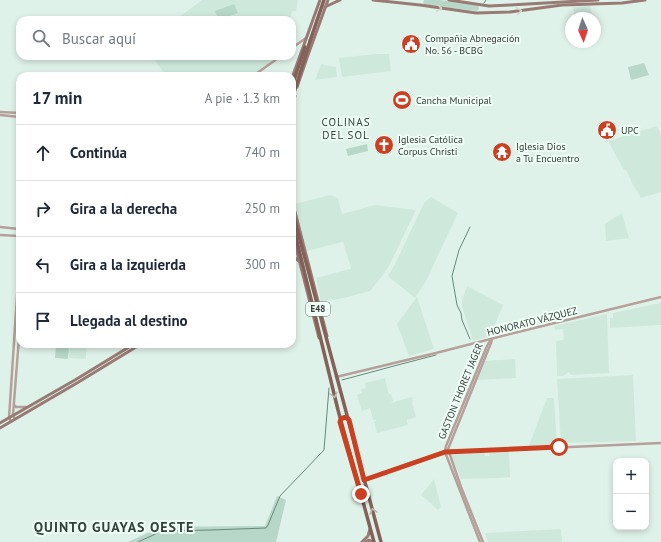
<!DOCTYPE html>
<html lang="es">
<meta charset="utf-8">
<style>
:root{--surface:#fff;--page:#f2f2f3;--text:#1f2937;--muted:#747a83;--line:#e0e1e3}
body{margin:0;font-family:"PT Sans",sans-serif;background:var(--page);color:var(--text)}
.controls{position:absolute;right:12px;bottom:12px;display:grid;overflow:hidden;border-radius:8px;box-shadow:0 2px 6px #0003}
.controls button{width:36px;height:36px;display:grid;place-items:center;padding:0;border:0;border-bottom:1px solid var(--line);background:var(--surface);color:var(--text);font:20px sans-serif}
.compass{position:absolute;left:565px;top:12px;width:36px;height:36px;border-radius:50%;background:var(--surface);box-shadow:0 2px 6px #0003;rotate:177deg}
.stop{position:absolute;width:12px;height:12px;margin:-9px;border:3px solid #ca4020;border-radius:50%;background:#fff}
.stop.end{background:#ca4020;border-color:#fff;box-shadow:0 1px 4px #0008}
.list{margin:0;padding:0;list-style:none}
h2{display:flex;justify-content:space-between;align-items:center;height:52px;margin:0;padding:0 16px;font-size:17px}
h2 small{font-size:13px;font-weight:400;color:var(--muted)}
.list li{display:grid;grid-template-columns:26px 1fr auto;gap:12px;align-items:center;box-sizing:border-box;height:56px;padding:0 16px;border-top:1px solid var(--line)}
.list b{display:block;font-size:15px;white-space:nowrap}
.list em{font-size:13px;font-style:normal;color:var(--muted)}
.icon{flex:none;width:22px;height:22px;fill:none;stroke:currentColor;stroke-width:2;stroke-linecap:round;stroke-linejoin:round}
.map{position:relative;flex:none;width:661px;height:542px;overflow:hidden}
.search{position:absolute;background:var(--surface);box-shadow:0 2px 6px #0003;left:16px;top:16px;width:280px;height:44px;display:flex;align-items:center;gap:10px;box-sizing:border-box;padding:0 14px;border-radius:12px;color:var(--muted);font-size:15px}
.panel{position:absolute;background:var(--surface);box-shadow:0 2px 6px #0003;left:16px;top:72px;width:280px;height:276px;border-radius:12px}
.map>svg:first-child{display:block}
.built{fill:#cee9dc}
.green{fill:#b7d7c8}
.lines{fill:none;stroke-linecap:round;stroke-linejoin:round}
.stream{stroke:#68897a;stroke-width:1}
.tertiary{stroke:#b5a09b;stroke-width:2.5}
.secondary{stroke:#987b74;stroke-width:3}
.primary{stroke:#846159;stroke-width:3.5}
.primary-bridge{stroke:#846159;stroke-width:3.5}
.oneway{stroke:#d5d7d0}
.oneway2{stroke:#bfb7b0}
.route{stroke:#ca4020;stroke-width:5}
.labels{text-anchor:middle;stroke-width:4;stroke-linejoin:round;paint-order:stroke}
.shield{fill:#effef7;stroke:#6e7773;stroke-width:1}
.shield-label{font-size:9px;font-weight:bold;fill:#363d3a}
.poi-label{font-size:10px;fill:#363d3a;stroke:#effef7;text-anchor:start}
.street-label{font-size:10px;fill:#363d3a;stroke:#effef7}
.neighbourhood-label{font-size:11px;letter-spacing:1px;fill:#33433c;stroke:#effef7}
.district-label{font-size:14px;font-weight:bold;letter-spacing:1px;fill:#33433c;stroke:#effef7}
</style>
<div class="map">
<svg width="661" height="542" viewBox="0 0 661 542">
<rect width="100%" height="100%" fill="#dff2e9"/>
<g class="built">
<path d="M202 0H298L296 11H292L290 20H175Z"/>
<path d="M590 6 593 18H575L573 7Z"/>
<path d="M375 54H389L391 71 342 77 339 58Z"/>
<path d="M152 56H274L275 58 252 76H166Z"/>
<path d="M321 64 329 66 336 67 337 77 315 80Z"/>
<path d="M657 126 661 135V192L641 198 631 181V180L626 170H624L608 141Z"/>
<path d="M330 195 333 196 338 198 342 214 375 205 416 210 390 264 383 275 370 291 348 297 333 300 331 299 321 302 316 278 350 269 351 268 343 242 307 251 295 204Z"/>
<path d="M431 197 458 213 439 253 427 279 415 298 388 276 395 264 424 203Z"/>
<path d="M622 213 629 238 606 241 605 224Z"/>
<path d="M467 286 503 305 490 336 473 341 462 306V300Z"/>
<path d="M417 297 434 349 409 356 397 324Z"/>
<path d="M661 302V325L610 328V318H613V313L660 303Z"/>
<path d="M607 314 609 373 571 375 569 372 563 376H557L556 341 563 340 564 338 563 329 555 330 554 326Z"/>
<path d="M70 346H86V359L69 358Z"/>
<path d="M515 359 516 378 477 380 485 361Z"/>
<path d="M633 375 636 441 561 443 557 379Z"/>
<path d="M385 378 389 394H391L393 401 390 403 412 397 413 402 412 403 416 417 407 420 408 425 377 433 374 421H376V420H373L370 408 362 411 357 395 362 393 361 389 366 388 365 383Z"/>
<path d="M547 398H554L557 446 528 448Z"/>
<path d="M509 452 510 477 500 478 461 479 451 454 484 453 485 456H490L489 453Z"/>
<path d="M434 479 441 507 438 510 421 495Z"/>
<path d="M561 529 562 542H488L485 533Z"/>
</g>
<g class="green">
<path d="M424 0H439L477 5 479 7V9L477 11 425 5 423 3Z"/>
<path d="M234 4 238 13 219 20 215 11Z"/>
<path d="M644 63 649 75 631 80 628 67Z"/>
<path d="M367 144 368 151 348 156 346 149Z"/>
<path d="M56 345 69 346 68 359 55 358Z"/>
<path d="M277 496 286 500 276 542H128L161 527 265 526Z"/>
</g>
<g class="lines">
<g class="stream">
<path d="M484 3 486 0"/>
<path d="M470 339 462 320 461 313 457 305 452 276 459 250 470 227"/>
<path d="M342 380 394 366 436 355"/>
<path d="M138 542 162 531 211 530 266 528 268 525 280 496 324 450 329 388"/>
</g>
<g class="tertiary">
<path d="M292 48 306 38"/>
<path d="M253 76 281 56"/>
<path d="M0 112 20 113"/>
<path d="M0 115 20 117"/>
<path d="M0 227 19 229"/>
<path d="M0 235 19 236"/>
<path d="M336 377 436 353 522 331 661 297"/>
<path d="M14 405 16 407H26"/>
<path d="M15 419 13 415 20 325"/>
<path d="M11 421 9 418 20 251 19 229 20 216"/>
<path d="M364 480 448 451 504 450 661 443"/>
<path d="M480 542 445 452 446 446 487 346 491 339"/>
<path d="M483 542 461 487 448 449 491 343 492 339"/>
</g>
<g class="secondary">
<path d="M373 0 420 5 476 13 510 12 562 5 622 3 645 0"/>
<path d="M449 0 489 6 510 5 598 0"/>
<path d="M325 7 340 0"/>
<path d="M292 78 320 0"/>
<path d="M297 87 308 55 328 0"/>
<path d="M292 105 295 96"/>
<path d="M292 200 327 336"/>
<path d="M292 232 319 338"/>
<path d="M292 252 295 250 296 247"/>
<path d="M292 257 295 258 299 261"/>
<path d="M0 423 75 380 134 344"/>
<path d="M0 428 77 383 141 344"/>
<path d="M362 542 368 536 370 529"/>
<path d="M366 542 369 540 372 542"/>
</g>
<g class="primary">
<path d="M292 86 305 47"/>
<path d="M292 99 310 41"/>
<path d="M292 210C321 321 352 431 381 542"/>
<path d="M292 221 338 410 374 542"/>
</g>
<path class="primary-bridge" d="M310 41 324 0"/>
</g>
<defs><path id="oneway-chevron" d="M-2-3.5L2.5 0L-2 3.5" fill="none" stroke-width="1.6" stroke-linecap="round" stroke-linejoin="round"/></defs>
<g class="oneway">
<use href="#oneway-chevron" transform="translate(439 8) rotate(8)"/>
<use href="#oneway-chevron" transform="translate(519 11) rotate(-9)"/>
</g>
<g class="oneway2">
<use href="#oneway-chevron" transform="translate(334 395) rotate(77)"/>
<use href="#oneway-chevron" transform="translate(373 511) rotate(-105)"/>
</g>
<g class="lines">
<path class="route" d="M361 494 340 422C341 417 346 416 349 420L364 480 445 452 559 447"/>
</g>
<defs>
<g id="civic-disc" transform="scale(1)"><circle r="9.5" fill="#ca4020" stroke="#effef7"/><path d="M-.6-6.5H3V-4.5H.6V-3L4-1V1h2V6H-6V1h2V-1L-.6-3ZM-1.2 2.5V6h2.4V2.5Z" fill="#fff"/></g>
<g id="stadium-disc" transform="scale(1)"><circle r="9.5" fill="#ca4020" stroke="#effef7"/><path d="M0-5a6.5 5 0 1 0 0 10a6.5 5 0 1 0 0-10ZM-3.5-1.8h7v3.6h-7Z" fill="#fff"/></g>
<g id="church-disc" transform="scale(1)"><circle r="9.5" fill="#ca4020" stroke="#effef7"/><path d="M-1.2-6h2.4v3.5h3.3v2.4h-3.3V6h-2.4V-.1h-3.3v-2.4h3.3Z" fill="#fff"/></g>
<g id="temple-disc" transform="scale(1)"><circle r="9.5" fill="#ca4020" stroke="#effef7"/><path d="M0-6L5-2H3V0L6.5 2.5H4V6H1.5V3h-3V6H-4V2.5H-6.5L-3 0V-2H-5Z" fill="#fff"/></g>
</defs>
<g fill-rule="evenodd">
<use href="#civic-disc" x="411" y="44"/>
<use href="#stadium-disc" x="402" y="100"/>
<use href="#civic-disc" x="607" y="130"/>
<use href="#church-disc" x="384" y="145"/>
<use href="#temple-disc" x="502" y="152"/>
</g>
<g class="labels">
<rect class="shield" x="306" y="302" width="24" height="14" rx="3"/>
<g class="shield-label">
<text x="318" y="312">E48</text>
</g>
<g class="poi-label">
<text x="425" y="42">Compañia Abnegación<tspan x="425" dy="12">No. 56 - BCBG</tspan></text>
<text x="416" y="104">Cancha Municipal</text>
<text x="621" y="134">UPC</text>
<text x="398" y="143">Iglesia Católica<tspan x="398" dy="12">Corpus Christi</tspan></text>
<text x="516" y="150">Iglesia Dios<tspan x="516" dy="12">a Tu Encuentro</tspan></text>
</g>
<g class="street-label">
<text transform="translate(532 321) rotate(-14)" y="4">HONORATO VÁZQUEZ</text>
<text transform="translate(460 391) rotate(-68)" y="4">GASTON THORET JAGER</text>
</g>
<g class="neighbourhood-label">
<text x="346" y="126">COLINAS<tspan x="346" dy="13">DEL SOL</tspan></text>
</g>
<g class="district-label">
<text x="114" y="532">QUINTO GUAYAS OESTE</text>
</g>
</g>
</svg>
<div class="controls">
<button>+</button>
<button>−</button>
</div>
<svg class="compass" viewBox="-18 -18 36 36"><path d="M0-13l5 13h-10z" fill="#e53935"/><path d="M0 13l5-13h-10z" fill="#747a83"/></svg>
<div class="stop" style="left:559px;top:447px"></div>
<div class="stop end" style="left:361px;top:494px"></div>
<div class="search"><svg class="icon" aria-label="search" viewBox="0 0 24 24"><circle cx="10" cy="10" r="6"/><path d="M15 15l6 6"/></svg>Buscar aquí</div>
<section class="panel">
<h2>17 min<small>A pie · 1.3 km</small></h2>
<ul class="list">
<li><svg class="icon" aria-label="ahead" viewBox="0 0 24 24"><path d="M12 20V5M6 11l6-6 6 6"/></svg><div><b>Continúa</b></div><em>740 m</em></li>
<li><svg class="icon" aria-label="right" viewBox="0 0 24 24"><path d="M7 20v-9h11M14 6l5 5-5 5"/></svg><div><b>Gira a la derecha</b></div><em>250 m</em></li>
<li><svg class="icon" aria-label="left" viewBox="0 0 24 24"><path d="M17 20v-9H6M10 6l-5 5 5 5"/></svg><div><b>Gira a la izquierda</b></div><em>300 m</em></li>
<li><svg class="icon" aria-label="arrive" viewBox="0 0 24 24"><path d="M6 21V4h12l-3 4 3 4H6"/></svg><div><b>Llegada al destino</b></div></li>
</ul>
</section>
</div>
